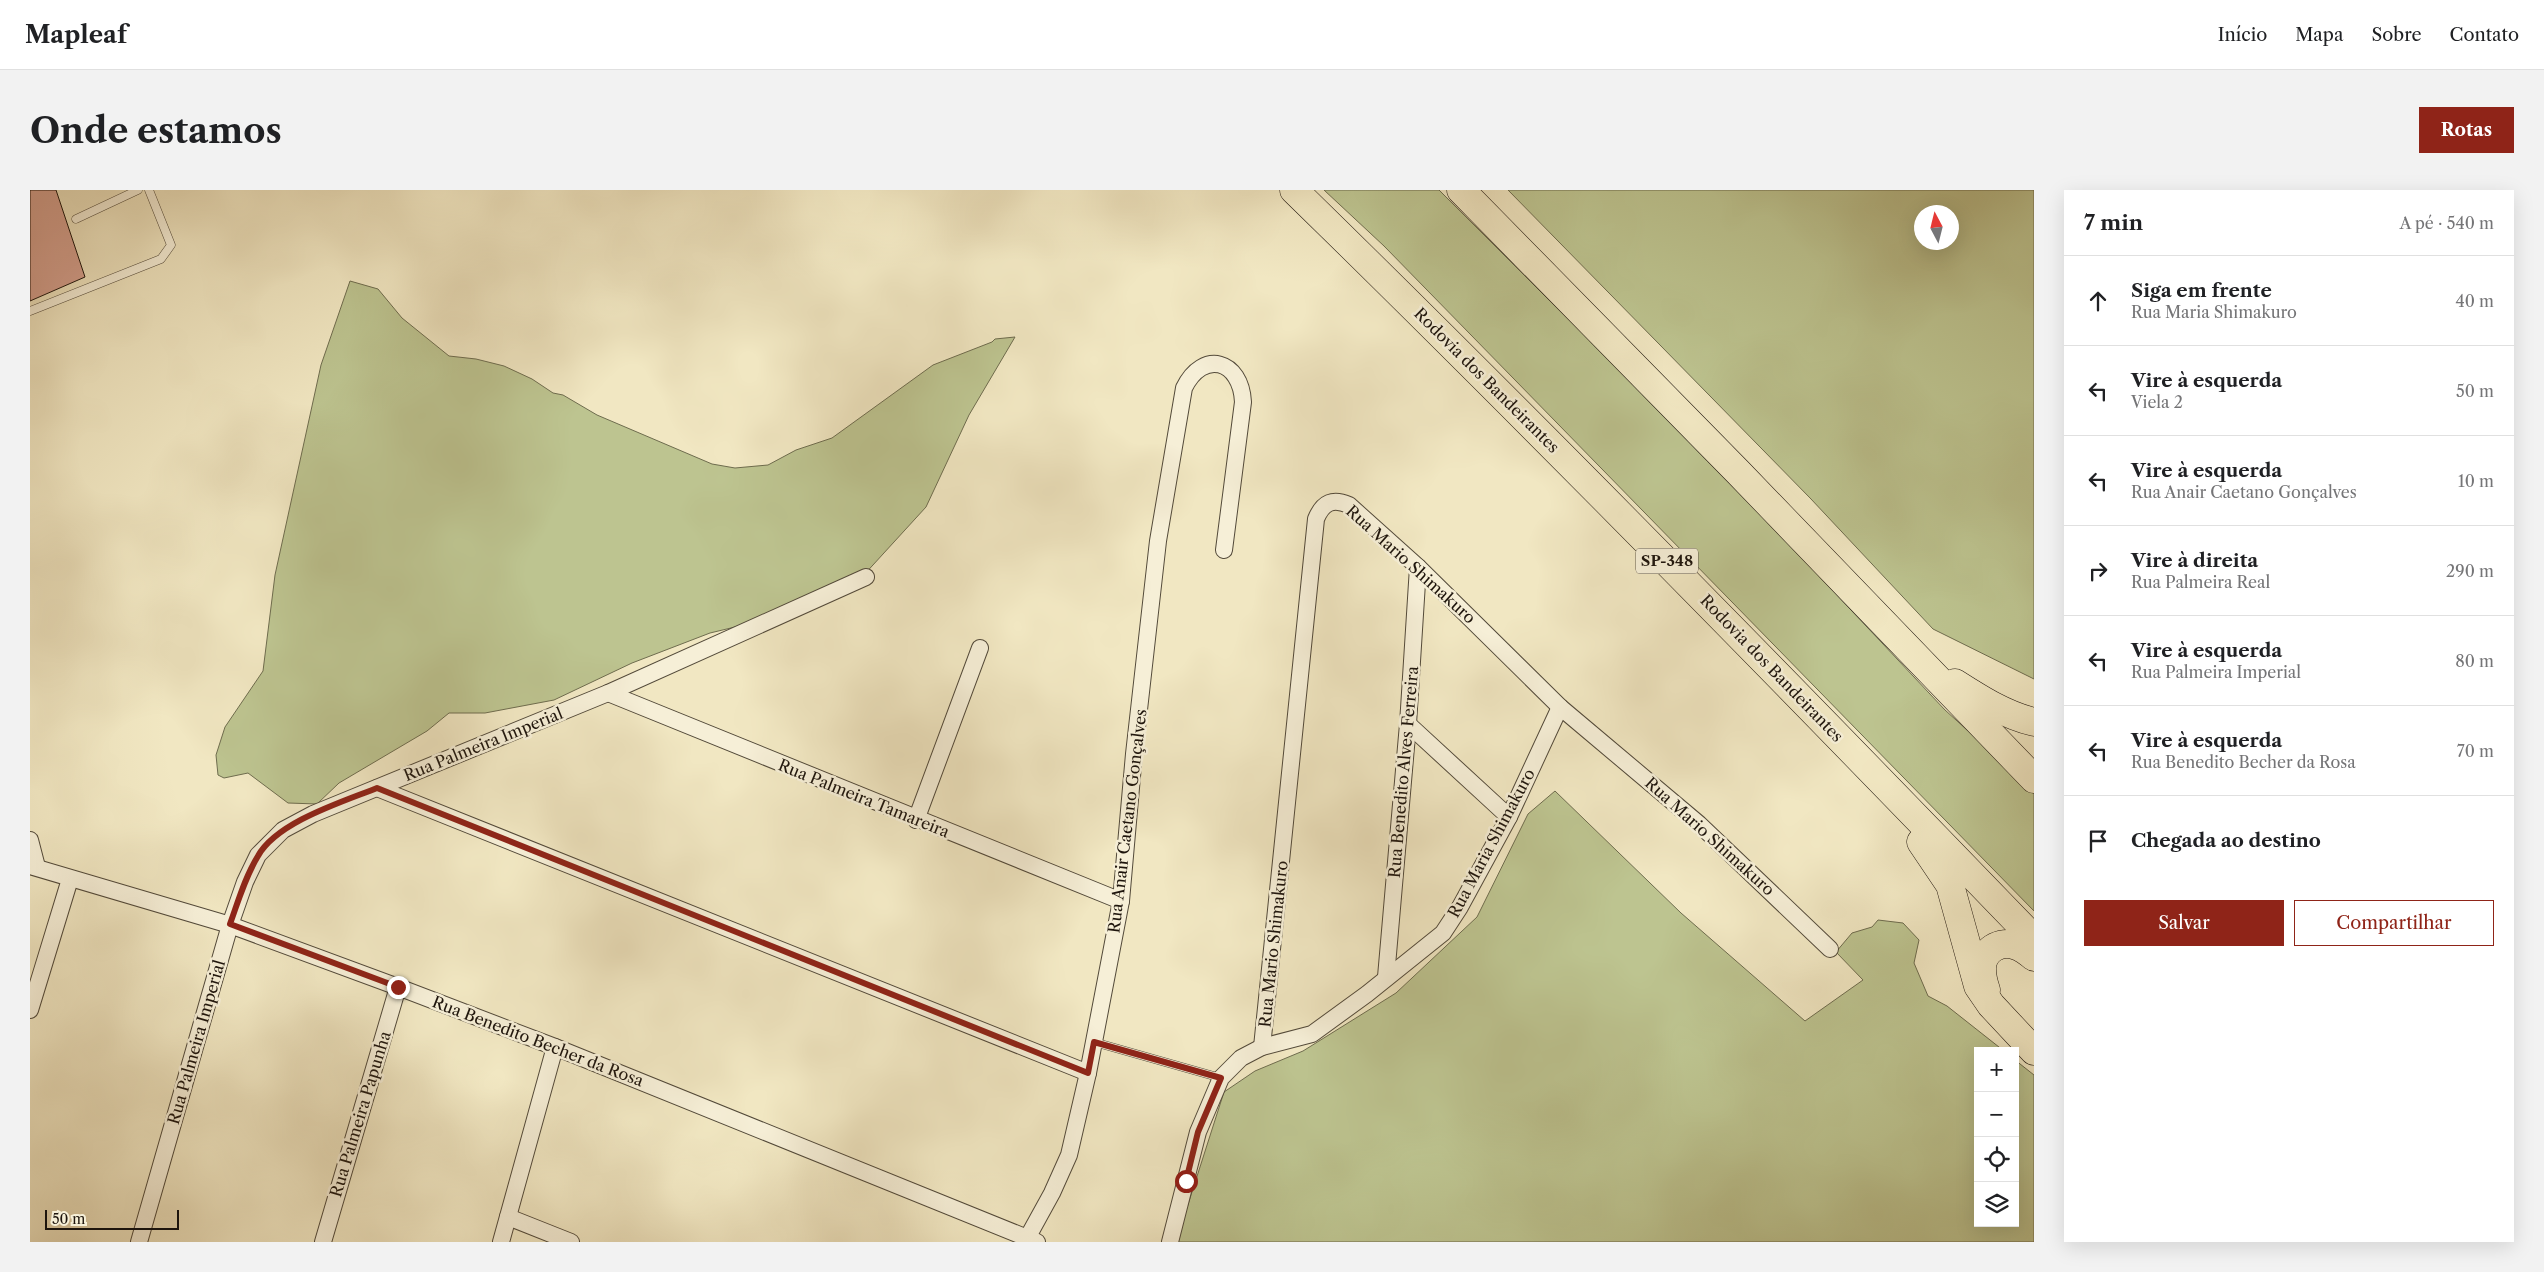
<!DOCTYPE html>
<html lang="pt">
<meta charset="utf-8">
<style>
:root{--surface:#fff;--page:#f2f2f2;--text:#202124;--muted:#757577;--line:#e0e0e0;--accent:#8f2418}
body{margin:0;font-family:"Libre Caslon Text",serif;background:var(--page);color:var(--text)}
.controls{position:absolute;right:15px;bottom:15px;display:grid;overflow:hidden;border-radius:0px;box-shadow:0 5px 20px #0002}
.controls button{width:45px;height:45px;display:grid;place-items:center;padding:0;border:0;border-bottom:1px solid var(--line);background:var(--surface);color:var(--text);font:25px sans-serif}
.compass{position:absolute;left:1884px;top:15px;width:45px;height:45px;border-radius:50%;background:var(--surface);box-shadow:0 5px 20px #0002;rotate:353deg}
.scale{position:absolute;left:15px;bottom:12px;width:134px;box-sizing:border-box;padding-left:5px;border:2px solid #1e150d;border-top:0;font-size:14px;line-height:18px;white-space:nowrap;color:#1e150d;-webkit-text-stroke:4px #f6efd7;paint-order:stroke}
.stop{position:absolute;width:15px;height:15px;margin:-11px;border:4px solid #8f2418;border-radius:50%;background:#fff}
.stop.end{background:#8f2418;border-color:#fff;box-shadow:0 1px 5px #0008}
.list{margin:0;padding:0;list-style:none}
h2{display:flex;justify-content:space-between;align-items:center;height:65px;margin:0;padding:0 20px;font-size:21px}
h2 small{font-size:16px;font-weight:400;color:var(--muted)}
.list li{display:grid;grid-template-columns:32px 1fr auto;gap:15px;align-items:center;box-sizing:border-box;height:90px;padding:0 20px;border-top:1px solid var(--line)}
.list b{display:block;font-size:19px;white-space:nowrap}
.list p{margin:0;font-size:16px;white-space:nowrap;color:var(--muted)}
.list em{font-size:16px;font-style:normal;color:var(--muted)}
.actions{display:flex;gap:10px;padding:15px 20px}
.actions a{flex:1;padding:11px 0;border:1px solid var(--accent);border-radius:0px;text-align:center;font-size:18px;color:var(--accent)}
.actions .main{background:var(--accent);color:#fff}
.icon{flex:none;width:28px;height:28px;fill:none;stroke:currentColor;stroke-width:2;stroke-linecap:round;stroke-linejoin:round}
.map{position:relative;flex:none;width:2004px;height:1052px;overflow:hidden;border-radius:0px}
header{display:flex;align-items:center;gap:30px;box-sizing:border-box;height:70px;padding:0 25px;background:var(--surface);border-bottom:1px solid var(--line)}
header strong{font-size:24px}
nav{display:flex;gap:28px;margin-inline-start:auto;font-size:18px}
.intro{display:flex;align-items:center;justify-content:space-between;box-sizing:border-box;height:120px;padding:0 30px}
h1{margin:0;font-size:35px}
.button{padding:12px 22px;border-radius:0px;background:var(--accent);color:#fff;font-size:18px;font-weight:700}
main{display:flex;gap:30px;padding:0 30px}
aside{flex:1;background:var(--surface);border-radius:0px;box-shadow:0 5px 20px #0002}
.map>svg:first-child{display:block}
.green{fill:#bdc490;stroke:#6e6c4e;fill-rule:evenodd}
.building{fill:#d6a190;stroke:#1e150d}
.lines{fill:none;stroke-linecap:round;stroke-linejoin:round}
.lane-casing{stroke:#534a3a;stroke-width:9}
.street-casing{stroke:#534a3a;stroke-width:18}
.highway-casing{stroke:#1e150d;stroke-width:29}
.lane{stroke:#f6efd7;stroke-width:8}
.street{stroke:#f6efd7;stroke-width:16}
.highway{stroke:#f1e7c2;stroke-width:28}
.route{stroke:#8f2418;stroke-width:6}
.labels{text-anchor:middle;stroke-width:5;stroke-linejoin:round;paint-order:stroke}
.shield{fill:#f6efd7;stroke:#5f564a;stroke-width:1}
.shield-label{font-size:15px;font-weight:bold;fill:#1e150d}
.street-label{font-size:16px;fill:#1e150d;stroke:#f6efd7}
</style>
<header>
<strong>Mapleaf</strong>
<nav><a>Início</a><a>Mapa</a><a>Sobre</a><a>Contato</a></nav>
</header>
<div class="intro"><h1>Onde estamos</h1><a class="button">Rotas</a></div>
<main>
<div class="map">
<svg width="2004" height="1052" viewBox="0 0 2004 1052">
<rect width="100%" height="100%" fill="#f1e7c2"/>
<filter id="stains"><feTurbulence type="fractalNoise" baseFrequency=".004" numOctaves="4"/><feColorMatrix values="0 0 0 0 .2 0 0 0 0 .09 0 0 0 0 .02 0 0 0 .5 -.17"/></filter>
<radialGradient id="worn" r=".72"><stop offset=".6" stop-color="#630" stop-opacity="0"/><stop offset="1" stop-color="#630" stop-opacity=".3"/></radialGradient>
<g class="green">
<path d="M1294 0H1409L1696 287 1915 520 2004 601V721L1354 56Z"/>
<path d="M1478 0H2004V489L1903 439 1781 309ZM1922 22V52H1892V22Z"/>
<path d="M320 91 348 99 372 128 419 166 446 169 474 176 502 189 523 203 533 205 567 225 682 274 705 278 738 275 766 260 802 248 903 175 962 152 965 149 985 147 939 225 896 317 832 387 772 421 680 443 602 473 524 510 455 523H419L397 541 309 593 287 614 258 613 218 583 194 588 188 585 186 565 195 537 233 481 245 385 291 175Z"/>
<path d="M1525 601 1651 723 1775 831 1833 790 1806 762 1822 743 1842 737 1848 730 1873 733 1889 750 1884 773 1898 806 1917 816 1974 861H1948V1033H1985V870L2004 885V1052H1146L1194 902 1225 881 1273 861 1366 803 1447 727 1498 624Z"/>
</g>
<path class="building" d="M0 0H26L55 87 0 111Z"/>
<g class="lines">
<g class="lane-casing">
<g id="lane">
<path d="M46 29 108 0"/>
<path d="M0 121 131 69 141 55 119 0"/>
<path d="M1064 852 1191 888"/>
</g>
</g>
<g class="street-casing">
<g id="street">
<path d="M578 503 1091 711"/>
<path d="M1378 534 1479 627"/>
<path d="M347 598 1058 883"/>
<path d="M886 630 950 458"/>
<path d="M0 650 7 677"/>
<path d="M0 676 200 735 368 797 525 857 1007 1052"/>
<path d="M1356 787 1378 534 1388 377"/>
<path d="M0 820 40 689"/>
<path d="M1232 857 1286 329C1293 312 1303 308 1319 315L1388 377 1530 517 1669 634 1800 759"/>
<path d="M478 1027 541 1052"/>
<path d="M109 1052 200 735 215 692 228 665 253 640 283 624 578 503 836 387"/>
<path d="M293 1052 368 797"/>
<path d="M471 1052 525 857"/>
<path d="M995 1052 1022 1003 1039 965 1058 883 1091 711 1104 564 1128 351 1154 198C1173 159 1211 170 1213 212L1194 360"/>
<path d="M1140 1052 1168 942 1191 888 1211 868 1232 857 1282 844 1337 804 1413 743 1430 717 1479 627 1530 517"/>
</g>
</g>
<g class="highway-casing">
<g id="highway">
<path d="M1264 0C1515 245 1760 496 2004 749"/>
<path d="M1431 0 1708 282 2004 589"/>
<path d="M1925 493C1950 509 1975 525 2004 532"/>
<path d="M1891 652 1920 695 1948 796 1961 815 2004 861"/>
<path d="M1956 800C1954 794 1952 786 1952 780 1951 761 1970 749 1987 756 1993 758 1999 763 2004 767"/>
</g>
</g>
<use href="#lane" class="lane"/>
<use href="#street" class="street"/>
<use href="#highway" class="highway"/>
</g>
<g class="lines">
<path class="route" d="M368 797 200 734C208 712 215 687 228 666 247 632 312 612 347 598L1058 883 1064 852 1191 888 1168 942 1156 991"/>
</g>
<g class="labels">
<rect class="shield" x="1606" y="358.5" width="62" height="25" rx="4"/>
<g class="shield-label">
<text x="1637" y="376">SP-348</text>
</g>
<g class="street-label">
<text transform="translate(1457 190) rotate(45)" y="6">Rodovia dos Bandeirantes</text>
<text transform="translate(1381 374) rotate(42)" y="6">Rua Mario Shimakuro</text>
<text transform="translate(1742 478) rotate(46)" y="6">Rodovia dos Bandeirantes</text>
<text transform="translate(453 554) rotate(-22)" y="6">Rua Palmeira Imperial</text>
<text transform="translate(1373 582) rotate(-85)" y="6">Rua Benedito Alves Ferreira</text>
<text transform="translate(834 608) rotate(22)" y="6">Rua Palmeira Tamareira</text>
<text transform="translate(1097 631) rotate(-83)" y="6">Rua Anair Caetano Gonçalves</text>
<text transform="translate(1680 646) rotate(42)" y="6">Rua Mario Shimakuro</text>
<text transform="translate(1461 653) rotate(-62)" y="6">Rua Maria Shimakuro</text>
<text transform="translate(1243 754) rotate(-84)" y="6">Rua Mario Shimakuro</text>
<text transform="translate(508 851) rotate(21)" y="6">Rua Benedito Becher da Rosa</text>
<text transform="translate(166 852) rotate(-74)" y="6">Rua Palmeira Imperial</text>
<text transform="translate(330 924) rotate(-73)" y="6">Rua Palmeira Papunha</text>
</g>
</g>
<rect width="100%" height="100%" filter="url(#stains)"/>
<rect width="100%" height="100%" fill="url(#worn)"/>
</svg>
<div class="controls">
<button>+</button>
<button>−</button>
<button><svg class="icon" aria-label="locate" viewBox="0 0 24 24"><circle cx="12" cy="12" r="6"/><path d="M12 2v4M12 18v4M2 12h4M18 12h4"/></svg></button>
<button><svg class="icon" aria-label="layers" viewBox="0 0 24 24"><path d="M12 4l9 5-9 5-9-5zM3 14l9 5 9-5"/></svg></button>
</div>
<svg class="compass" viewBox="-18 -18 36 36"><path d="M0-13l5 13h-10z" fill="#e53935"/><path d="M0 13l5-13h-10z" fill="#757577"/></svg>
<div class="scale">50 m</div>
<div class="stop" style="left:1156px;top:991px"></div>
<div class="stop end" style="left:368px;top:797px"></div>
</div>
<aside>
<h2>7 min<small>A pé · 540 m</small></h2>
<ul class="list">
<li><svg class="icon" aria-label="ahead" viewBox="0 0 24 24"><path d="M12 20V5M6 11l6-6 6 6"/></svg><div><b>Siga em frente</b><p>Rua Maria Shimakuro</p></div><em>40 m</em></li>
<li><svg class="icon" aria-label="left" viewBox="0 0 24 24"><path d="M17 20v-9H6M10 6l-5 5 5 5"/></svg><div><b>Vire à esquerda</b><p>Viela 2</p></div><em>50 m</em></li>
<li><svg class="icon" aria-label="left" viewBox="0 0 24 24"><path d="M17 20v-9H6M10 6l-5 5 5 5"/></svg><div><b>Vire à esquerda</b><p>Rua Anair Caetano Gonçalves</p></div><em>10 m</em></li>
<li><svg class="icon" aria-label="right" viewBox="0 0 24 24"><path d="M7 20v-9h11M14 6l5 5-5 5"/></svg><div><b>Vire à direita</b><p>Rua Palmeira Real</p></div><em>290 m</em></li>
<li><svg class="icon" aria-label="left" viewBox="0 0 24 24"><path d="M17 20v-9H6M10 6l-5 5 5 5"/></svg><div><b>Vire à esquerda</b><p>Rua Palmeira Imperial</p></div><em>80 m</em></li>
<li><svg class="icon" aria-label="left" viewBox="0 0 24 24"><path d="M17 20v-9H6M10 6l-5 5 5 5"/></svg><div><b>Vire à esquerda</b><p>Rua Benedito Becher da Rosa</p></div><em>70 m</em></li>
<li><svg class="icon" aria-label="arrive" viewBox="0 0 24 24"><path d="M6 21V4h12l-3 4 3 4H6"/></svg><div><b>Chegada ao destino</b></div></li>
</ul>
<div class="actions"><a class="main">Salvar</a><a>Compartilhar</a></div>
</aside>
</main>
